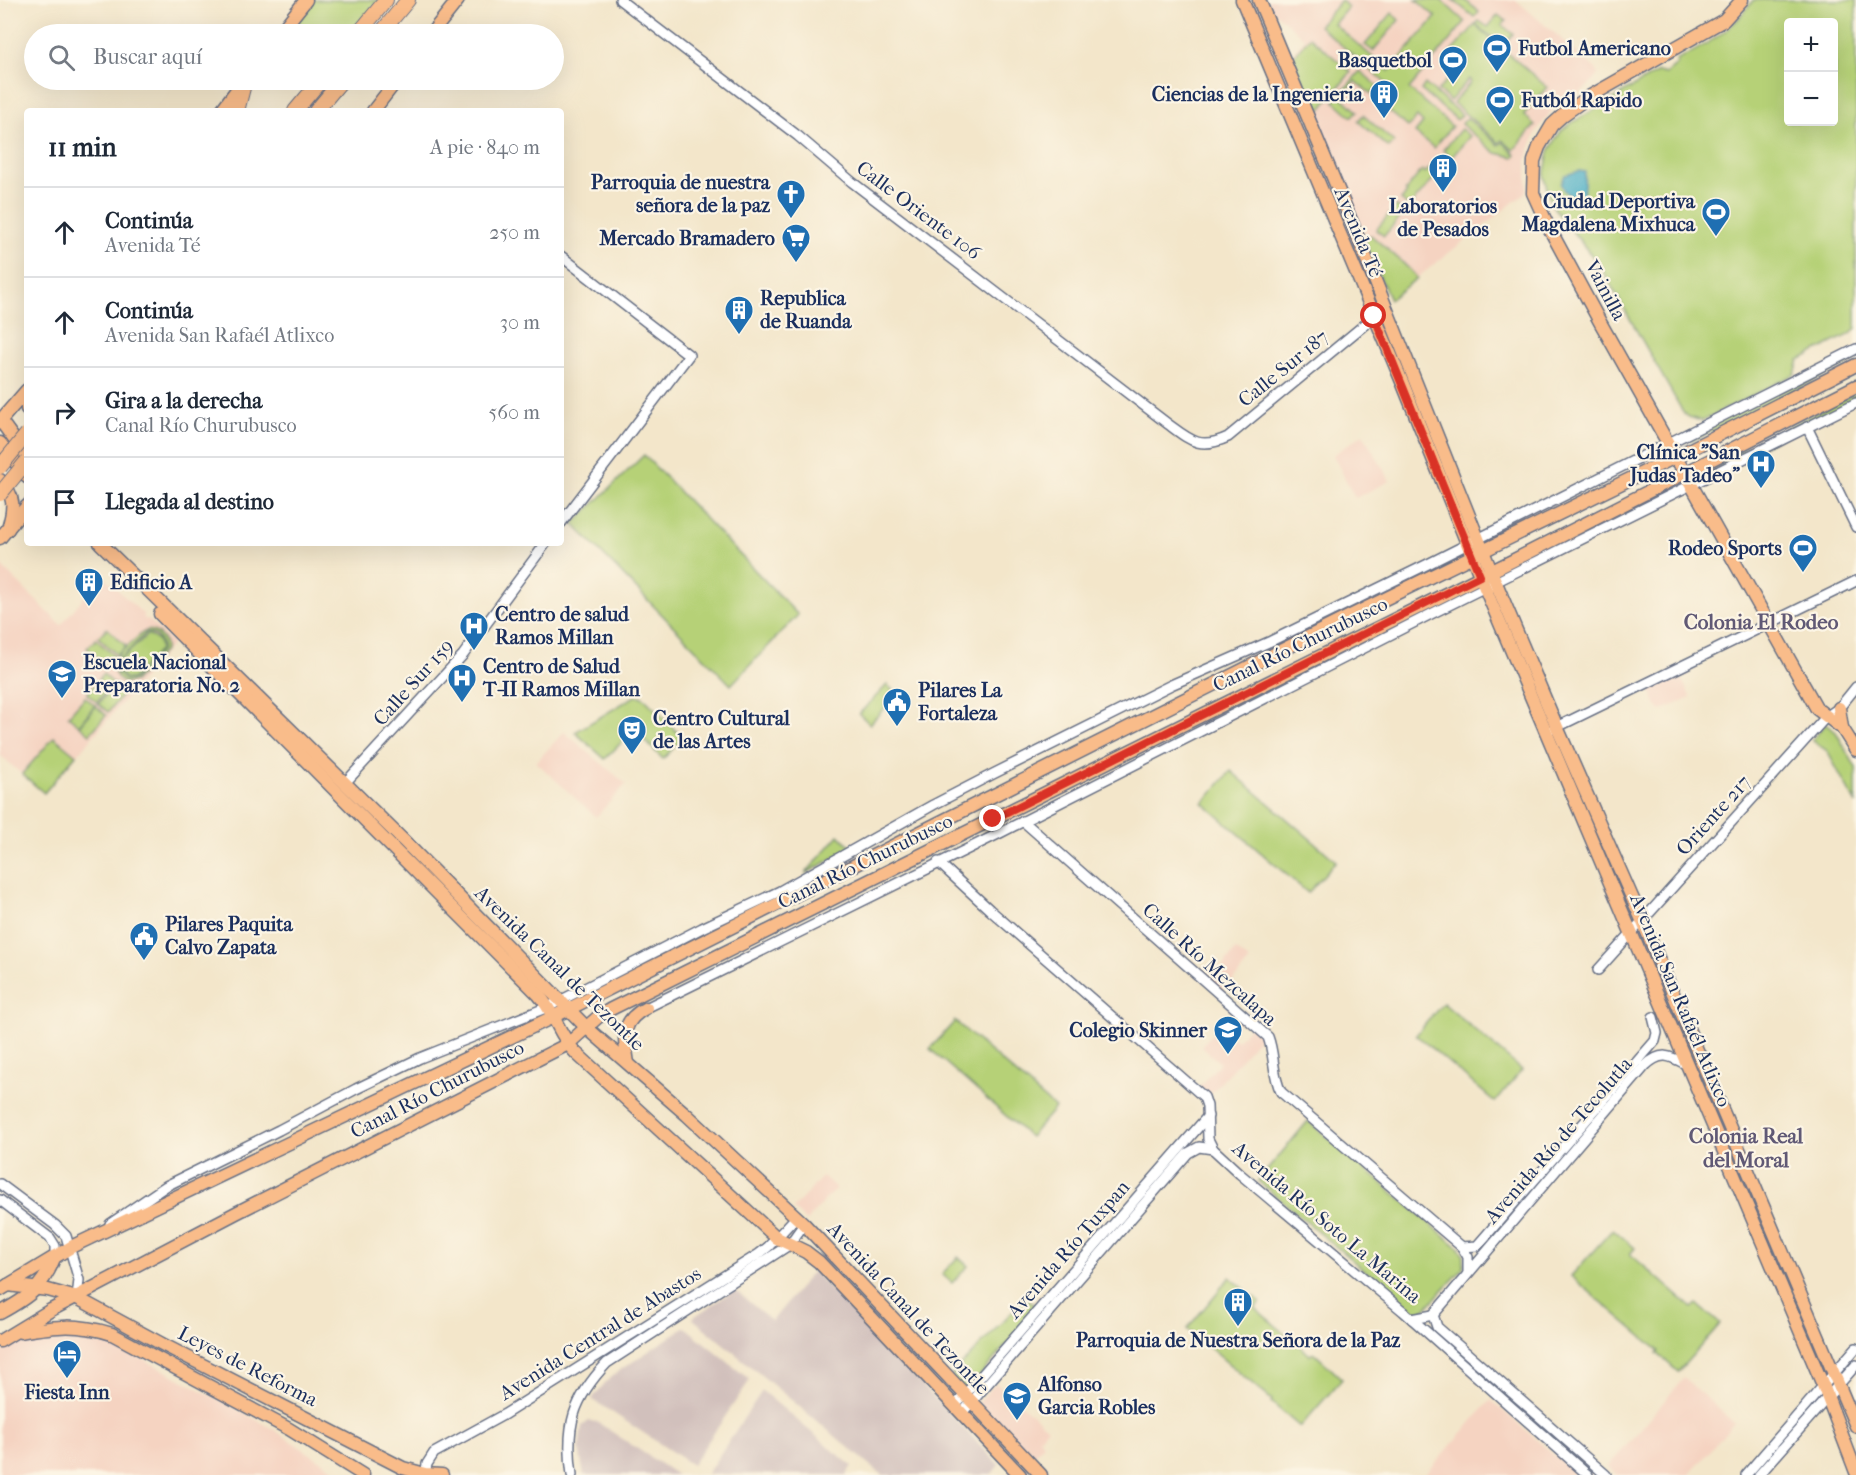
<!DOCTYPE html>
<html lang="es">
<meta charset="utf-8">
<style>
:root{--surface:#fff;--page:#f2f2f3;--text:#1f2937;--muted:#747a83;--line:#e0e1e3}
body{margin:0;font-family:"IM FELL French Canon",serif;background:var(--page);color:var(--text)}
.controls{position:absolute;right:18px;top:18px;display:grid;overflow:hidden;border-radius:6px;box-shadow:0 6px 24px #0002}
.controls button{width:54px;height:54px;display:grid;place-items:center;padding:0;border:0;border-bottom:2px solid var(--line);background:var(--surface);color:var(--text);font:30px sans-serif}
.stop{position:absolute;width:18px;height:18px;margin:-14px;border:4px solid #d93025;border-radius:50%;background:#fff}
.stop.end{background:#d93025;border-color:#fff;box-shadow:0 2px 6px #0008}
.list{margin:0;padding:0;list-style:none}
h2{display:flex;justify-content:space-between;align-items:center;height:78px;margin:0;padding:0 24px;font-size:26px}
h2 small{font-size:20px;font-weight:400;color:var(--muted)}
.list li{display:grid;grid-template-columns:39px 1fr auto;gap:18px;align-items:center;box-sizing:border-box;height:90px;padding:0 24px;border-top:2px solid var(--line)}
.list b{display:block;font-size:22px;white-space:nowrap}
.list p{margin:0;font-size:20px;white-space:nowrap;color:var(--muted)}
.list em{font-size:20px;font-style:normal;color:var(--muted)}
.icon{flex:none;width:33px;height:33px;fill:none;stroke:currentColor;stroke-width:2;stroke-linecap:round;stroke-linejoin:round}
.map{position:relative;flex:none;width:1856px;height:1475px;overflow:hidden}
.search{position:absolute;background:var(--surface);box-shadow:0 6px 24px #0002;left:24px;top:24px;width:540px;height:66px;display:flex;align-items:center;gap:15px;box-sizing:border-box;padding:0 21px;border-radius:33px;color:var(--muted);font-size:22px}
.panel{position:absolute;background:var(--surface);box-shadow:0 6px 24px #0002;left:24px;top:108px;width:540px;height:438px;border-radius:6px}
.map>svg:first-child{display:block}
.built{fill:#f5d3c1}
.industrial{fill:#d1c0bc}
.green{fill:#b6d177;stroke:#68806a;stroke-width:1.5;fill-rule:evenodd}
.water{fill:#45acc4;stroke:#306e91;stroke-width:1.5}
.lines{fill:none;stroke-linecap:round;stroke-linejoin:round}
.minor-casing{stroke:#676f84;stroke-width:12}
.major-casing{stroke:#676f84;stroke-width:15}
.highway-casing{stroke:#676f84;stroke-width:16}
.minor{stroke:#fff;stroke-width:9}
.major{stroke:#f9bc8a;stroke-width:12}
.highway{stroke:#f9bc8a;stroke-width:14}
.highway-bridge-casing{stroke:#676f84;stroke-width:16;stroke-linecap:butt}
.highway-bridge{stroke:#f9bc8a;stroke-width:14}
.route{stroke:#d93025;stroke-width:8}
.labels{text-anchor:middle;stroke-width:4.5;stroke-linejoin:round;paint-order:stroke}
.poi-label{font-size:20px;font-weight:bold;fill:#1b2f5e;stroke:#fcf5e5;text-anchor:start}
.street-label{font-size:20px;fill:#1b2f5e;stroke:#fcf5e5}
.neighbourhood-label{font-size:21px;font-weight:bold;fill:#605975;stroke:#fcf5e5}
</style>
<div class="map">
<svg width="1856" height="1475" viewBox="0 0 1856 1475">
<rect width="100%" height="100%" fill="#fcf5e5"/>
<filter id="ink" filterUnits="userSpaceOnUse"><feTurbulence type="fractalNoise" baseFrequency=".0167" numOctaves="2"/><feDisplacementMap in="SourceGraphic" scale="12" xChannelSelector="R" yChannelSelector="G"/><feConvolveMatrix kernelMatrix="1 2 1 2 8 2 1 2 1" color-interpolation-filters="sRGB"/></filter>
<filter id="wash" filterUnits="userSpaceOnUse"><feTurbulence type="fractalNoise" baseFrequency=".008" numOctaves="4" result="noise"/><feDisplacementMap in="SourceGraphic" scale="24" xChannelSelector="R" yChannelSelector="G"/><feGaussianBlur stdDeviation="1.35" result="paint"/><feColorMatrix in="noise" values="0 0 0 0 0 0 0 0 0 0 0 0 0 0 0 0 0 1.4 0 .05"/><feComposite in="paint" operator="in"/></filter>
<g filter="url(#wash)">
<rect width="100%" height="100%" fill="#f3e6ca"/>
<g class="built">
<path d="M1267 0H1516L1596 69 1598 75 1585 89 1553 109 1536 132 1527 158V188L1524 194 1390 299 1364 242 1367 236 1363 232 1366 229 1358 223 1287 59 1305 39 1272 10Z"/>
<path d="M1363 434 1390 481 1355 498 1333 455Z"/>
<path d="M0 565 61 625 102 575 144 615 143 617 146 620 148 619 173 643 44 794 0 755Z"/>
<path d="M1678 672 1691 698 1660 711 1648 687Z"/>
<path d="M564 732 626 784 596 817 536 762Z"/>
<path d="M1236 950 1250 961 1227 988 1222 989 1210 981Z"/>
<path d="M1228 1016H1234L1240 1021 1229 1034 1237 1041 1250 1027 1261 1036 1209 1096 1199 1087 1220 1063 1201 1046Z"/>
<path d="M823 1176 836 1188 806 1221 793 1209Z"/>
<path d="M61 1332 82 1333 102 1337 268 1426 342 1475H0V1352L20 1339Z"/>
<path d="M1684 1378 1734 1423 1689 1475H1617L1608 1467Z"/>
<path d="M996 1383 1048 1428 1039 1439 1044 1444 1030 1459 977 1404Z"/>
<path d="M1491 1400 1515 1421 1577 1475H1425Z"/>
</g>
<g class="industrial">
<path d="M813 1271 999 1465 991 1475H882L692 1318 735 1290 772 1321Z"/>
<path d="M685 1327 750 1380 692 1465 592 1399 605 1383 619 1371Z"/>
<path d="M762 1391 852 1466 846 1475 707 1474Z"/>
<path d="M589 1421 597 1422 677 1475H584L579 1449 582 1426Z"/>
</g>
<g class="green">
<path d="M311 0H379L350 34H285Z"/>
<path d="M1341 0 1348 7 1334 24 1389 71 1436 17 1416 0H1441L1465 22 1409 89 1452 126 1434 148 1415 133 1423 123 1417 117 1408 127 1377 101 1389 86 1319 26Z"/>
<path d="M1453 0H1465L1479 12 1474 17Z"/>
<path d="M1753 0H1856V328L1852 333 1799 360 1795 374 1702 421 1688 417 1684 414 1600 266 1554 208 1549 197 1544 176 1549 151 1561 131 1568 125 1658 72 1666 74 1678 64 1676 61C1706 45 1734 30 1753 0ZM1788 22H1834V122H1788Z"/>
<path d="M1392 13 1399 20 1373 51 1365 45Z"/>
<path d="M1498 15 1506 21 1502 25 1513 34 1502 46 1476 24 1479 21 1488 27Z"/>
<path d="M1475 25 1547 87 1524 115 1535 125 1514 150 1502 140 1499 143 1453 103 1471 82 1469 79 1450 101 1438 90 1457 69 1445 59Z"/>
<path d="M1310 37 1351 72 1313 119 1288 62Z"/>
<path d="M1360 71 1378 86 1371 94 1355 81 1342 97 1357 111 1352 117 1334 101Z"/>
<path d="M1425 84 1462 115 1457 120 1421 90Z"/>
<path d="M1363 115 1394 142 1389 148 1358 121Z"/>
<path d="M1467 118 1499 145 1503 142 1516 155 1514 157 1496 153 1461 124Z"/>
<path d="M1461 129 1470 136 1451 158 1443 150Z"/>
<path d="M1435 162 1442 169 1409 207 1401 200 1407 193 1405 191 1422 170 1425 173Z"/>
<path d="M1396 206 1404 213 1384 236 1376 230Z"/>
<path d="M1371 235C1385 248 1406 263 1417 278L1390 299 1364 242 1367 236 1369 237Z"/>
<path d="M1856 353V360L1693 441 1691 439 1684 443 1683 440Z"/>
<path d="M1856 393V399L1703 476 1700 471Z"/>
<path d="M644 455 798 615 731 685 573 524Z"/>
<path d="M107 628 126 646 117 655 98 637Z"/>
<path d="M148 630C158 631 166 639 165 650L134 682 124 683C97 664 127 648 142 633ZM146 633C155 632 163 641 161 650L133 680H125L116 672 115 664Z"/>
<path d="M148 634 159 641 160 650 132 679H126L117 671V663Z"/>
<path d="M96 639 115 657 106 666 87 648Z"/>
<path d="M103 674 113 683 97 702 87 694Z"/>
<path d="M115 684 125 692 108 712 98 704Z"/>
<path d="M887 685 905 701 896 710 889 703 870 724 859 714Z"/>
<path d="M635 696H640L644 698 683 738 663 759 634 730 605 759 575 732Z"/>
<path d="M85 697 95 705 79 725 68 716Z"/>
<path d="M96 706 106 715 90 734 80 726Z"/>
<path d="M1825 724 1836 732 1856 768V804L1827 751 1812 740Z"/>
<path d="M54 737 76 755 44 793 22 774Z"/>
<path d="M1231 771 1336 861 1308 893 1203 803Z"/>
<path d="M839 835 852 848 805 874Z"/>
<path d="M1443 1003 1522 1070 1495 1102 1416 1035Z"/>
<path d="M955 1021 1055 1108 1030 1137 930 1049Z"/>
<path d="M1308 1121 1459 1248 1464 1255V1268L1424 1310 1415 1313 1258 1181Z"/>
<path d="M1613 1229 1635 1248 1630 1254 1692 1308 1697 1304 1720 1324 1678 1372 1657 1353 1659 1351 1571 1276Z"/>
<path d="M958 1257 968 1266 952 1283 942 1274Z"/>
<path d="M1230 1277 1260 1302 1255 1308 1310 1355 1313 1352 1342 1379 1300 1427 1271 1402 1272 1400 1187 1329Z"/>
<path d="M1026 1297 1038 1308 966 1392 951 1376Z"/>
</g>
<path class="water" d="M1579 171 1585 172 1583 197C1573 196 1564 195 1561 184L1565 175Z"/>
</g>
<g filter="url(#ink)">
<g class="lines">
<g class="minor-casing">
<g id="minor">
<path d="M620 0 798 136 852 182 1168 424C1191 441 1200 450 1228 437L1386 307"/>
<path d="M561 256 689 355 561 523"/>
<path d="M1807 427 1856 527"/>
<path d="M1553 729 1856 581"/>
<path d="M345 783 463 655 546 543"/>
<path d="M1023 821 1268 1037C1275 1055 1272 1075 1281 1092L1462 1247 1468 1257V1273"/>
<path d="M938 862 990 910 1204 1097 1207 1106 1208 1139 1213 1149 1240 1174 1403 1311 1588 1475"/>
<path d="M1598 970 1826 717 1839 708 1856 687"/>
<path d="M646 1008 1000 833 1431 614 1856 403"/>
<path d="M0 1184 55 1225 66 1236 79 1280 77 1298"/>
<path d="M0 1200 50 1238 55 1246V1256"/>
<path d="M110 1224 166 1186 279 1130 356 1089 420 1058 548 1007 702 928 780 891 933 805 993 774 1171 685 1271 641 1426 565 1856 349"/>
<path d="M1462 1247 1477 1246 1655 1041 1657 1033 1653 1017"/>
<path d="M1433 1315 1645 1066C1661 1051 1669 1055 1687 1065"/>
<path d="M1433 1315 1437 1327 1606 1475"/>
<path d="M1412 1319 1433 1315"/>
<path d="M955 1406 1208 1116"/>
<path d="M962 1413 1188 1153 1199 1147 1213 1149"/>
<path d="M425 1475 427 1464 434 1453 505 1414 759 1254 768 1247 796 1217"/>
<path d="M572 1475C565 1426 573 1399 607 1363L789 1245 804 1224"/>
<path d="M1746 1475 1856 1348"/>
<path d="M1759 1475 1856 1365"/>
</g>
</g>
<g class="major-casing">
<g id="major">
<path d="M1242 0 1403 384 1485 588 1823 1385 1856 1472"/>
<path d="M1259 0 1355 230 1491 571 1557 727 1642 920 1856 1426"/>
<path d="M1742 0 1724 20 1587 98 1563 115 1552 125 1539 147 1534 161 1533 193 1548 226 1600 322 1817 709 1842 728 1856 750"/>
<path d="M279 34 306 0"/>
<path d="M431 34 458 0"/>
<path d="M221 111 244 80"/>
<path d="M373 111 397 80"/>
<path d="M27 400V409"/>
<path d="M0 420 27 457"/>
<path d="M0 421 27 390"/>
<path d="M0 443 27 477"/>
<path d="M0 480C16 496 14 509 8 529"/>
<path d="M0 538 27 506"/>
<path d="M100 543 405 842 587 1028 687 1115 804 1224 1041 1475"/>
<path d="M160 614 538 994C554 1011 559 1036 576 1053L777 1238 806 1252 819 1262 1020 1475"/>
<path d="M1839 708 1842 728"/>
<path d="M628 1063C624 1038 620 1021 646 1008"/>
<path d="M8 1285 48 1290 77 1298 162 1344 403 1468 425 1474 442 1475"/>
<path d="M0 1290 73 1246 553 1017 1348 617 1677 456 1856 365"/>
<path d="M0 1313C29 1297 43 1288 55 1256"/>
<path d="M20 1332C57 1326 76 1323 112 1334L289 1429 363 1475"/>
<path d="M0 1341 51 1310 236 1213 568 1044 598 1017 611 1009 1512 561 1856 386"/>
</g>
</g>
<g class="highway-casing">
<g id="highway">
<path d="M358 34 386 0"/>
<path d="M380 34 408 0"/>
<path d="M237 111 245 80"/>
<path d="M295 111 321 80"/>
<path d="M316 111 342 80"/>
</g>
</g>
<use href="#minor" class="minor"/>
<use href="#major" class="major"/>
<use href="#highway" class="highway"/>
<g class="highway-bridge-casing">
<g id="highway-bridge">
<path d="M0 467 27 434"/>
<path d="M0 494 27 461"/>
</g>
</g>
<use href="#highway-bridge" class="highway-bridge"/>
</g>
</g>
<g class="lines" filter="url(#ink)">
<path class="route" d="M993 819 1480 576 1374 316"/>
</g>
<defs>
<g id="stadium-pin" transform="scale(1.5)"><path d="M0 17L-7.5 6A9.5 9.5 0 1 1 7.5 6Z" fill="#1f6fb2" stroke="#fcf5e5"/><path d="M0-5a6.5 5 0 1 0 0 10a6.5 5 0 1 0 0-10ZM-3.5-1.8h7v3.6h-7Z" fill="#fff"/></g>
<g id="building-pin" transform="scale(1.5)"><path d="M0 17L-7.5 6A9.5 9.5 0 1 1 7.5 6Z" fill="#1f6fb2" stroke="#fcf5e5"/><path d="M-4-6H4V6H1V3H-1V6H-4ZM-2.5-4.3h1.7v1.8h-1.7ZM.8-4.3h1.7v1.8H.8ZM-2.5-1h1.7V.8h-1.7ZM.8-1h1.7V.8H.8Z" fill="#fff"/></g>
<g id="church-pin" transform="scale(1.5)"><path d="M0 17L-7.5 6A9.5 9.5 0 1 1 7.5 6Z" fill="#1f6fb2" stroke="#fcf5e5"/><path d="M-1.2-6h2.4v3.5h3.3v2.4h-3.3V6h-2.4V-.1h-3.3v-2.4h3.3Z" fill="#fff"/></g>
<g id="supermarket-pin" transform="scale(1.5)"><path d="M0 17L-7.5 6A9.5 9.5 0 1 1 7.5 6Z" fill="#1f6fb2" stroke="#fcf5e5"/><path d="M-6-5.5h2.5l.6 2H6L4.5 2H-2.5L-4.4-4H-6ZM-1.5 3.2a1.3 1.3 0 1 0 .1 0ZM3 3.2a1.3 1.3 0 1 0 .1 0Z" fill="#fff"/></g>
<g id="hospital-pin" transform="scale(1.5)"><path d="M0 17L-7.5 6A9.5 9.5 0 1 1 7.5 6Z" fill="#1f6fb2" stroke="#fcf5e5"/><path d="M-5-5h3v3.5h4V-5h3V5h-3V1.5h-4V5h-3Z" fill="#fff"/></g>
<g id="school-pin" transform="scale(1.5)"><path d="M0 17L-7.5 6A9.5 9.5 0 1 1 7.5 6Z" fill="#1f6fb2" stroke="#fcf5e5"/><path d="M0-5L7-2L0 1L-7-2ZM-4 1L0 2.5L4 1V4Q0 6-4 4Z" fill="#fff"/></g>
<g id="civic-pin" transform="scale(1.5)"><path d="M0 17L-7.5 6A9.5 9.5 0 1 1 7.5 6Z" fill="#1f6fb2" stroke="#fcf5e5"/><path d="M-.6-6.5H3V-4.5H.6V-3L4-1V1h2V6H-6V1h2V-1L-.6-3ZM-1.2 2.5V6h2.4V2.5Z" fill="#fff"/></g>
<g id="theatre-pin" transform="scale(1.5)"><path d="M0 17L-7.5 6A9.5 9.5 0 1 1 7.5 6Z" fill="#1f6fb2" stroke="#fcf5e5"/><path d="M-5-5.5Q0-4 5-5.5V0Q5 5 0 6Q-5 5-5 0ZM-3.3-2.5H-1v1.5H-3.3ZM1-2.5H3.3v1.5H1ZM-2.8 1Q0 5.5 2.8 1Z" fill="#fff"/></g>
<g id="hotel-pin" transform="scale(1.5)"><path d="M0 17L-7.5 6A9.5 9.5 0 1 1 7.5 6Z" fill="#1f6fb2" stroke="#fcf5e5"/><path d="M-6-4.5h1.5V1H6V5H4.5V3h-9V5H-6ZM-4 0a1.8 1.8 0 1 1 3.6 0ZM.5 0V-2.5h3Q6-2.5 6 0Z" fill="#fff"/></g>
</defs>
<g fill-rule="evenodd">
<use href="#stadium-pin" x="1497" y="48"/>
<use href="#stadium-pin" x="1453" y="60"/>
<use href="#building-pin" x="1384" y="94"/>
<use href="#stadium-pin" x="1500" y="100"/>
<use href="#building-pin" x="1443" y="168"/>
<use href="#church-pin" x="791" y="194"/>
<use href="#stadium-pin" x="1716" y="212"/>
<use href="#supermarket-pin" x="796" y="238"/>
<use href="#building-pin" x="739" y="310"/>
<use href="#hospital-pin" x="1761" y="464"/>
<use href="#stadium-pin" x="1803" y="548"/>
<use href="#building-pin" x="89" y="582"/>
<use href="#hospital-pin" x="474" y="626"/>
<use href="#school-pin" x="62" y="674"/>
<use href="#hospital-pin" x="462" y="678"/>
<use href="#civic-pin" x="897" y="702"/>
<use href="#theatre-pin" x="632" y="730"/>
<use href="#civic-pin" x="144" y="936"/>
<use href="#school-pin" x="1228" y="1030"/>
<use href="#building-pin" x="1238" y="1302"/>
<use href="#hotel-pin" x="67" y="1354"/>
<use href="#school-pin" x="1017" y="1396"/>
</g>
<g class="labels">
<g class="poi-label">
<text x="1518" y="55">Futbol Americano</text>
<text x="1432" y="67" text-anchor="end">Basquetbol</text>
<text x="1363" y="101" text-anchor="end">Ciencias de la Ingenieria</text>
<text x="1521" y="107">Futból Rapido</text>
<text x="770" y="189" text-anchor="end">Parroquia de nuestra<tspan x="770" dy="23">señora de la paz</tspan></text>
<text x="1695" y="208" text-anchor="end">Ciudad Deportiva<tspan x="1695" dy="23">Magdalena Mixhuca</tspan></text>
<text x="1443" y="213" text-anchor="middle">Laboratorios<tspan x="1443" dy="23">de Pesados</tspan></text>
<text x="775" y="245" text-anchor="end">Mercado Bramadero</text>
<text x="760" y="305">Republica<tspan x="760" dy="23">de Ruanda</tspan></text>
<text x="1740" y="459" text-anchor="end">Clínica "San<tspan x="1740" dy="23">Judas Tadeo"</tspan></text>
<text x="1782" y="555" text-anchor="end">Rodeo Sports</text>
<text x="110" y="589">Edificio A</text>
<text x="495" y="621">Centro de salud<tspan x="495" dy="23">Ramos Millan</tspan></text>
<text x="83" y="669">Escuela Nacional<tspan x="83" dy="23">Preparatoria No. 2</tspan></text>
<text x="483" y="673">Centro de Salud<tspan x="483" dy="23">T-II Ramos Millan</tspan></text>
<text x="918" y="697">Pilares La<tspan x="918" dy="23">Fortaleza</tspan></text>
<text x="653" y="725">Centro Cultural<tspan x="653" dy="23">de las Artes</tspan></text>
<text x="165" y="931">Pilares Paquita<tspan x="165" dy="23">Calvo Zapata</tspan></text>
<text x="1207" y="1037" text-anchor="end">Colegio Skinner</text>
<text x="1238" y="1347" text-anchor="middle">Parroquia de Nuestra Señora de la Paz</text>
<text x="1038" y="1391">Alfonso<tspan x="1038" dy="23">Garcia Robles</tspan></text>
<text x="67" y="1399" text-anchor="middle">Fiesta Inn</text>
</g>
<g class="street-label">
<text transform="translate(919 210) rotate(37)" y="7">Calle Oriente 106</text>
<text transform="translate(1359 232) rotate(67)" y="7">Avenida Té</text>
<text transform="translate(1606 290) rotate(62)" y="7">Vainilla</text>
<text transform="translate(1283 368) rotate(-39)" y="7">Calle Sur 187</text>
<text transform="translate(1300 644) rotate(-26)" y="7">Canal Río Churubusco</text>
<text transform="translate(413 682) rotate(-48)" y="7">Calle Sur 159</text>
<text transform="translate(1713 815) rotate(-48)" y="7">Oriente 217</text>
<text transform="translate(865 861) rotate(-26)" y="7">Canal Río Churubusco</text>
<text transform="translate(1210 964) rotate(42)" y="7">Calle Río Mezcalapa</text>
<text transform="translate(560 968) rotate(44)" y="7">Avenida Canal de Tezontle</text>
<text transform="translate(1681 1000) rotate(67)" y="7">Avenida San Rafaél Atlixco</text>
<text transform="translate(437 1089) rotate(-27)" y="7">Canal Río Churubusco</text>
<text transform="translate(1558 1140) rotate(-49)" y="7">Avenida Río de Tecolutla</text>
<text transform="translate(1327 1222) rotate(40)" y="7">Avenida Río Soto La Marina</text>
<text transform="translate(1068 1249) rotate(-49)" y="7">Avenida Río Tuxpan</text>
<text transform="translate(909 1308) rotate(47)" y="7">Avenida Canal de Tezontle</text>
<text transform="translate(600 1333) rotate(-32)" y="7">Avenida Central de Abastos</text>
<text transform="translate(248 1366) rotate(27)" y="7">Leyes de Reforma</text>
</g>
<g class="neighbourhood-label">
<text x="1761" y="629">Colonia El Rodeo</text>
<text x="1746" y="1143">Colonia Real<tspan x="1746" dy="24">del Moral</tspan></text>
</g>
</g>
</svg>
<div class="controls">
<button>+</button>
<button>−</button>
</div>
<div class="stop" style="left:1374px;top:316px"></div>
<div class="stop end" style="left:993px;top:819px"></div>
<div class="search"><svg class="icon" aria-label="search" viewBox="0 0 24 24"><circle cx="10" cy="10" r="6"/><path d="M15 15l6 6"/></svg>Buscar aquí</div>
<section class="panel">
<h2>11 min<small>A pie · 840 m</small></h2>
<ul class="list">
<li><svg class="icon" aria-label="ahead" viewBox="0 0 24 24"><path d="M12 20V5M6 11l6-6 6 6"/></svg><div><b>Continúa</b><p>Avenida Té</p></div><em>250 m</em></li>
<li><svg class="icon" aria-label="ahead" viewBox="0 0 24 24"><path d="M12 20V5M6 11l6-6 6 6"/></svg><div><b>Continúa</b><p>Avenida San Rafaél Atlixco</p></div><em>30 m</em></li>
<li><svg class="icon" aria-label="right" viewBox="0 0 24 24"><path d="M7 20v-9h11M14 6l5 5-5 5"/></svg><div><b>Gira a la derecha</b><p>Canal Río Churubusco</p></div><em>560 m</em></li>
<li><svg class="icon" aria-label="arrive" viewBox="0 0 24 24"><path d="M6 21V4h12l-3 4 3 4H6"/></svg><div><b>Llegada al destino</b></div></li>
</ul>
</section>
</div>
